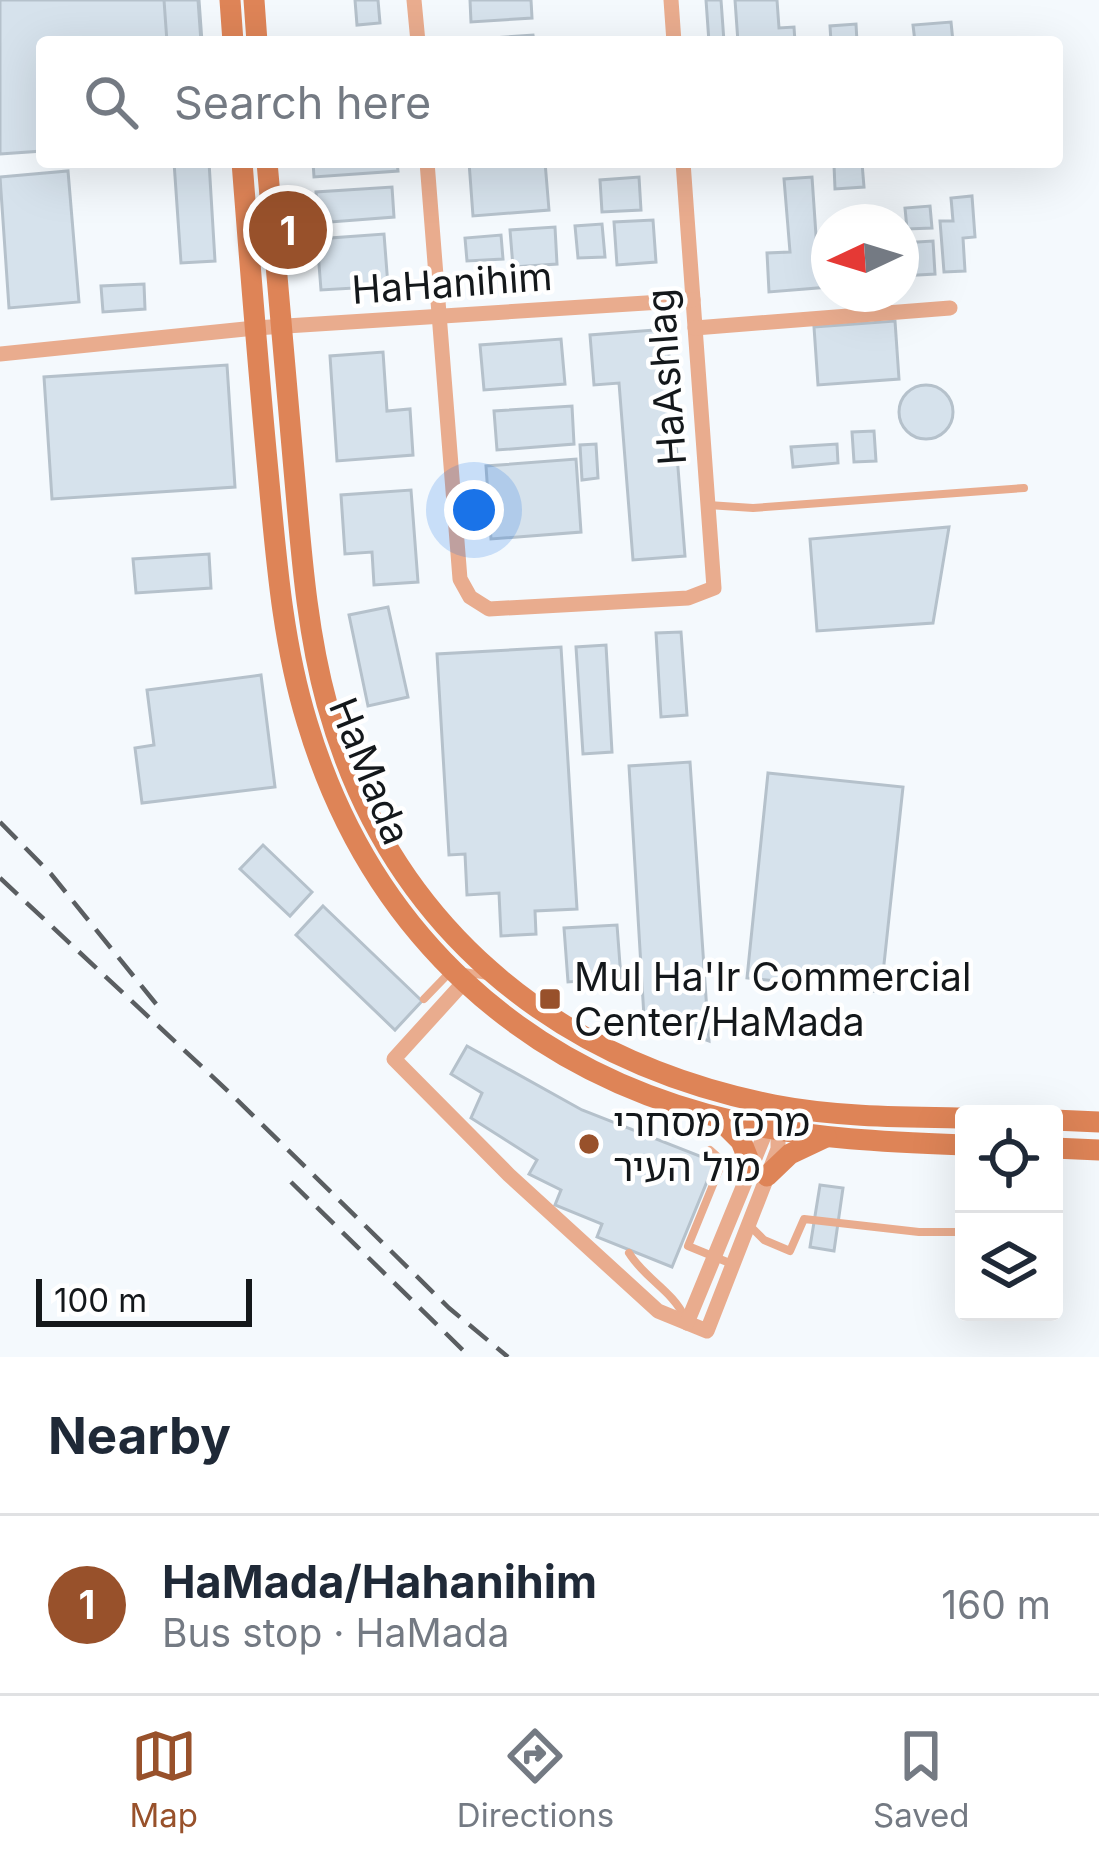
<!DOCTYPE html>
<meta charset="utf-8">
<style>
:root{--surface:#fff;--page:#f6f6f7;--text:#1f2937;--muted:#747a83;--line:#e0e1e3;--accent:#98512b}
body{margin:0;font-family:Inter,"Noto Sans Hebrew",sans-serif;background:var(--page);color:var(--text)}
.controls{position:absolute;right:36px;bottom:36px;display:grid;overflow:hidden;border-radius:12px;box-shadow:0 12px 48px #0002}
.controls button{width:108px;height:108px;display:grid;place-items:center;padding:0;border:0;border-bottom:3px solid var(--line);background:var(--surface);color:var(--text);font:60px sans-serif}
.compass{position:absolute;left:811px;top:204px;width:108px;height:108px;border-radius:50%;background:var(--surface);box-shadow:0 12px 48px #0002;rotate:266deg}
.scale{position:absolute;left:36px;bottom:30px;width:216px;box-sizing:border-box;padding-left:12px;border:6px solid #14181b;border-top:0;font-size:33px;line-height:42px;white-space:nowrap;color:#14181b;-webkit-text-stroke:9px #fff;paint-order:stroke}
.you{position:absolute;left:474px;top:510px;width:42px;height:42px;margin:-30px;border:9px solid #fff;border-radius:50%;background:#1a73e8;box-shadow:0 0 0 18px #1a73e833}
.badge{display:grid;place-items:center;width:78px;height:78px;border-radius:50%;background:var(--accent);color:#fff;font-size:39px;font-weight:700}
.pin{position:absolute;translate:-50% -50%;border:6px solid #fff;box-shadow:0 3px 12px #0006}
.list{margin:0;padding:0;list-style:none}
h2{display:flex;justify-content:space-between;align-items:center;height:156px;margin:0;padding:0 48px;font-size:51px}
h2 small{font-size:39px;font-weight:400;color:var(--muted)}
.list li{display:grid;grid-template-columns:78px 1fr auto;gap:36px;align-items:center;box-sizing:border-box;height:180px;padding:0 48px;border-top:3px solid var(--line)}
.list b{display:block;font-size:45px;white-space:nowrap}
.list p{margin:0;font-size:39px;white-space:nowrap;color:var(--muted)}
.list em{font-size:39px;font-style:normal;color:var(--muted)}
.icon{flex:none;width:66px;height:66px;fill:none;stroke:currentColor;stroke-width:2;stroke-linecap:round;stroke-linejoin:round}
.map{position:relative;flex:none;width:1099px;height:1357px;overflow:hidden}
.search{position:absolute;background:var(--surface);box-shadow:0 12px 48px #0002;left:36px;right:36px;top:36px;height:132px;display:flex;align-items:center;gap:30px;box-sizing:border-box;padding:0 42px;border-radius:12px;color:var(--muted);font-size:45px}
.sheet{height:336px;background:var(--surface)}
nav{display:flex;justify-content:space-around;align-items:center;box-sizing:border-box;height:168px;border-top:3px solid var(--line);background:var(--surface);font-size:33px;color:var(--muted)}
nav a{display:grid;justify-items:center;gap:6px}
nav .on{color:var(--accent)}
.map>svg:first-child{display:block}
.building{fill:#d6e2ec;stroke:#b5c1cb;stroke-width:3}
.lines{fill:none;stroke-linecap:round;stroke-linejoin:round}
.lane{stroke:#e9ac8e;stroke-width:8}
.street{stroke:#e9ac8e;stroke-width:15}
.secondary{stroke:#de8457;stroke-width:21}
.rail{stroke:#5a5e61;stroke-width:4.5;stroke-dasharray:24 12;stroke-linecap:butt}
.poi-dot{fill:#98512b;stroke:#fff;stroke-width:4.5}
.labels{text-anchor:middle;stroke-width:9;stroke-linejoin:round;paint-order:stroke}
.street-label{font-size:39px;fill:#14181b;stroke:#fff}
.poi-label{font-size:39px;fill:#14181b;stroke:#fff;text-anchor:start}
</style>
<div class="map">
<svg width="1099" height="1357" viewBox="0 0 1099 1357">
<rect width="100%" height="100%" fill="#f4f9fd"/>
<g class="building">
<path d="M0 0H199L202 42H42V151L0 154Z"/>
<path d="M164 0H198L201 42H167Z"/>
<path d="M355 0H378L380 23 357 25Z"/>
<path d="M470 0H531L532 18 471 22Z"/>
<path d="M706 0H721L724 42H709Z"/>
<path d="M735 0H777L779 28 794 27 795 42H738Z"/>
<path d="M951 22 953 42H915L913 25Z"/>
<path d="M856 24 857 42H831L830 26Z"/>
<path d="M533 35 534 42H464V40Z"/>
<path d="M174 162H209L215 261 181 263Z"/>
<path d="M313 162H397L398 171 314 177Z"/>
<path d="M469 162H545L549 210 473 216Z"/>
<path d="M862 163 864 187 835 189 834 165Z"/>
<path d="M68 171 79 302 9 308 0 177Z"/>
<path d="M639 177 641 210 602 212 600 180Z"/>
<path d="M812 177 817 250 829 249V287L769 292 767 253 790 252 784 179Z"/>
<path d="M392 187 394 217 318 223 316 192Z"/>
<path d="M972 196 975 237 963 238 965 271 944 272 940 221H953L951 198Z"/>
<path d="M930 206 932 228 907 229 905 208Z"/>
<path d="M881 212 882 222H841V214Z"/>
<path d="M653 220 656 262 617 265 614 222Z"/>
<path d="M602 224 605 257 578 258 575 226Z"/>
<path d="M555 227 557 264 513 267 510 230Z"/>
<path d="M384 234 388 286 321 290 317 239Z"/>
<path d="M501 235 503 259 467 261 465 238Z"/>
<path d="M933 241 935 274 901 276V243Z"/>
<path d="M144 284 145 309 103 312 101 286Z"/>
<path d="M895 321 899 379 818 385 814 327Z"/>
<path d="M667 329 685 556 633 560 619 383 594 385 590 335Z"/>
<path d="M561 339 565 384 484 390 480 345Z"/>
<path d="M383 352 387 411 410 409 413 455 337 461 330 356Z"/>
<path d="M227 365 235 487 52 499 44 377Z"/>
<circle cx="926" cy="412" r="27"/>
<path d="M572 406 574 444 497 450 494 411Z"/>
<path d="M874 431 876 461 854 462 852 432Z"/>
<path d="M596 444 598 478 582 480 580 445Z"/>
<path d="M837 444 838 463 793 467 791 447Z"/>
<path d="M576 459 581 532 491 539 486 466Z"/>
<path d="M411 490 418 582 374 585 372 552 345 554 341 495Z"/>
<path d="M949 527 933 623 817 631 810 539Z"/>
<path d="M209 554 211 588 136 593 133 559Z"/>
<path d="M388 607 408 697 368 706 349 615Z"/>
<path d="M681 632 687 715 661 717 656 633Z"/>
<path d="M606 645 612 752 583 754 576 647Z"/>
<path d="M561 647 577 909 535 911 536 934 501 936 499 893 467 895 465 854 449 855 437 654Z"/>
<path d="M261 675 275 787 142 803 135 748 154 745 147 690Z"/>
<path d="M690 762 709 1041 644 1017 629 766Z"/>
<path d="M768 773 903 787 881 992 747 978Z"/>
<path d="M263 845 312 892 290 916 240 869Z"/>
<path d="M323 906 422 1001 395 1030 296 935Z"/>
<path d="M617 925 621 978 568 982 564 928Z"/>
<path d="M467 1046 582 1110 715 1162 672 1267 597 1237 602 1224 555 1205 561 1190 529 1174 537 1160 471 1118 482 1093 451 1074Z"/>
<path d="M820 1185 843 1188 834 1251 810 1247Z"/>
</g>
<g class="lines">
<g class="lane">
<path d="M708 505 753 508 1024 488"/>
<path d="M424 999 452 970 488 976"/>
<path d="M710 1150 719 1158V1170L688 1246 732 1264"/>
<path d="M749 1225 764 1240 790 1251 804 1219 919 1232H964"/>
<path d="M629 1253C645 1279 673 1291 685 1318"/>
</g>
<g class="street">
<path d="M414 0 418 42"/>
<path d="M671 0 674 42"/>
<path d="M427 162 460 579 470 597 489 609 688 598 714 588 683 162"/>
<path d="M695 328 950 308"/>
<path d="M0 354 255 328 693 300"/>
<path d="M464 982 394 1059 509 1175 658 1311 707 1331 778 1149V1106"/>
<path d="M687 1323 771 1119"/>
</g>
<g class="secondary">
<path d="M230 0 233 42"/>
<path d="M254 0 257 42"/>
<path d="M242 162C250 265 258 368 268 471 276 555 282 641 307 722 370 932 524 1074 738 1122 812 1139 888 1142 964 1145"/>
<path d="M267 162C276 265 285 367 294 470 301 547 306 628 327 704 388 924 552 1061 774 1105 836 1117 901 1117 964 1118"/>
<path d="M718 1118 741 1141 751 1166"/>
<path d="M1054 1120 1099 1122"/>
<path d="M1054 1148 1099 1150"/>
<path d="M767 1176 790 1154 826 1137"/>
</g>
<g class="rail">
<path d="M0 822 51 874 161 1010"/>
<path d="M0 878 230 1093 449 1308 508 1357"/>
<path d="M291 1182 470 1357"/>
</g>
</g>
<g class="poi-dot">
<rect x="538" y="987" width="24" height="24" rx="6"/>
<circle cx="589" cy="1144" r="12"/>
</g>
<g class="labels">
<g class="street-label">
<text transform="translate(452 283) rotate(-4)" y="14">HaHanihim</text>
<text transform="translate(666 377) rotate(-94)" y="14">HaAshlag</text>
<text transform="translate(370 771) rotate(68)" y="14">HaMada</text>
</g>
<g class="poi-label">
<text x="574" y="991">Mul Ha'Ir Commercial<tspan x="574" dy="45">Center/HaMada</tspan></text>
<text x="613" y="1136">מרכז מסחרי<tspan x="613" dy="45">מול העיר</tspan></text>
</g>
</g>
</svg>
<div class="controls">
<button><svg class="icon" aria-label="locate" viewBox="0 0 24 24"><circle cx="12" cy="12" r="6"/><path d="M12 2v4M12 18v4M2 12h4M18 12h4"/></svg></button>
<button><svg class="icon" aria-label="layers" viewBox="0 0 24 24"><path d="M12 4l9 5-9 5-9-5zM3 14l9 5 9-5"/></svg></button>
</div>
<svg class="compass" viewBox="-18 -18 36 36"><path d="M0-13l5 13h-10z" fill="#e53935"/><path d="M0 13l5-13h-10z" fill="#747a83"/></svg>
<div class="scale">100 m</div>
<div class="you"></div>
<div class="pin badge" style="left:288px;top:230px">1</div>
<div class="search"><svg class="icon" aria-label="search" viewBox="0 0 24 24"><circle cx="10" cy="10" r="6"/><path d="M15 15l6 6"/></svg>Search here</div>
</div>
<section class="sheet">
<h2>Nearby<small></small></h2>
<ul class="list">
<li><span class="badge">1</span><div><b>HaMada/Hahanihim</b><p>Bus stop · HaMada</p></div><em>160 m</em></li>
</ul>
</section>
<nav>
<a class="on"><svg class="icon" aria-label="map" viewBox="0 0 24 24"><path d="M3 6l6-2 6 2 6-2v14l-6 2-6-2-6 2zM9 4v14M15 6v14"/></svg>Map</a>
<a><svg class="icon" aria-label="directions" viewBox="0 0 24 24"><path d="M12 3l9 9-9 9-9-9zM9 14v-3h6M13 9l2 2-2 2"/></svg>Directions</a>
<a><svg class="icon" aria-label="saved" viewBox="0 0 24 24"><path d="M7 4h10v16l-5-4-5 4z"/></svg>Saved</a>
</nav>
